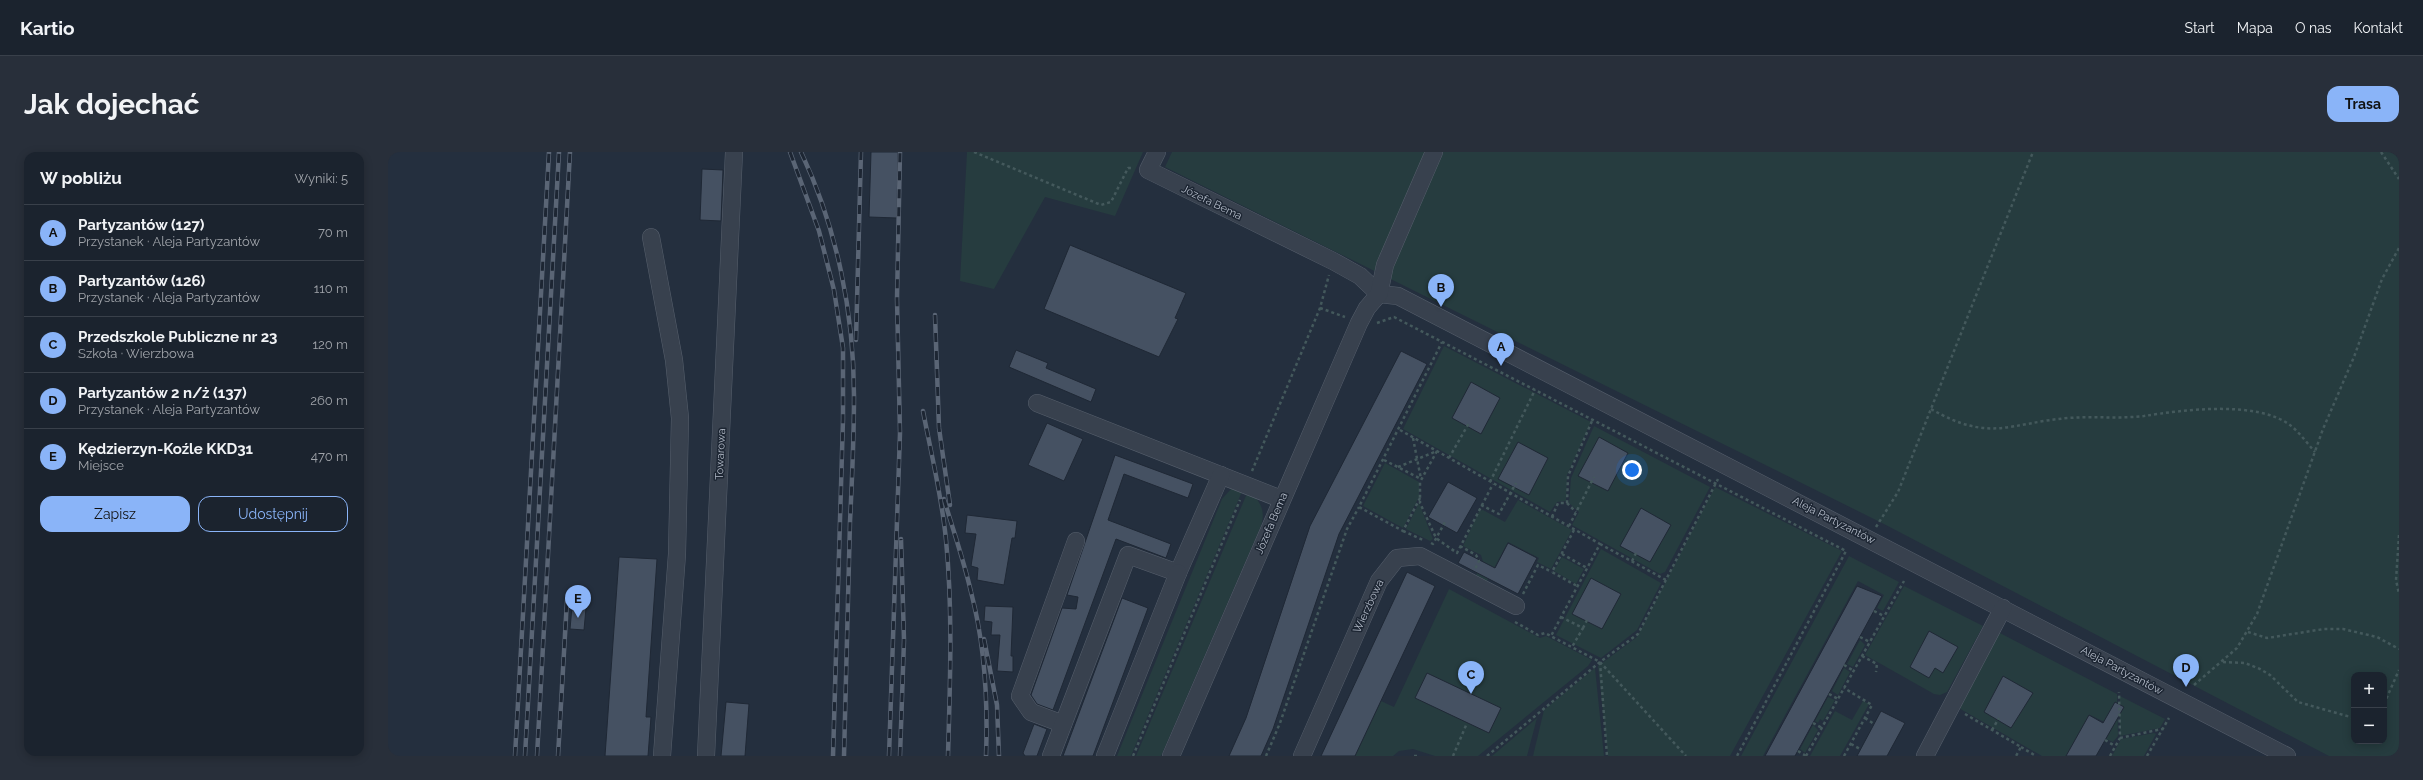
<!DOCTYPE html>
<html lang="pl">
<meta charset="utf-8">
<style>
:root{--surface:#1b232e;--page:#282f3a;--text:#f1f3f6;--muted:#a0a4aa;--line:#39404a;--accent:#8ab4f8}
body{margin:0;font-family:Raleway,sans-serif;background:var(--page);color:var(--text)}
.controls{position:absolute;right:12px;bottom:12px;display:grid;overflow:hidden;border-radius:8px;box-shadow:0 2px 10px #0003}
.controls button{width:36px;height:36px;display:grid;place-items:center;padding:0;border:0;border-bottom:1px solid var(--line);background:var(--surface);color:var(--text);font:20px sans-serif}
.you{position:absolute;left:1244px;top:318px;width:14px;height:14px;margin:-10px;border:3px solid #fff;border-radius:50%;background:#1a73e8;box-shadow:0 0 0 6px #1a73e833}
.badge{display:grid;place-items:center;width:26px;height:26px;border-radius:50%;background:var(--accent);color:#111;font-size:13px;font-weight:700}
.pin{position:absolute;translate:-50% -33px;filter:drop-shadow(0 1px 2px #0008)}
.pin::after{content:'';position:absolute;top:21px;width:14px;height:12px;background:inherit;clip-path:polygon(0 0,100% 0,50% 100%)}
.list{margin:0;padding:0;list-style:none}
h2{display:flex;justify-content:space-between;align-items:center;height:52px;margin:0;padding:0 16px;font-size:17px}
h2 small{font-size:13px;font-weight:400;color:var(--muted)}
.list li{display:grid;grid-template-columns:26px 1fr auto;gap:12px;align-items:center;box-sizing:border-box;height:56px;padding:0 16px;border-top:1px solid var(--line)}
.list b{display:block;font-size:15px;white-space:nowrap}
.list p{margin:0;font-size:13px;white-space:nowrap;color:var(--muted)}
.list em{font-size:13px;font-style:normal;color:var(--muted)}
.actions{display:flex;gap:8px;padding:12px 16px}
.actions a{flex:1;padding:9px 0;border:1px solid var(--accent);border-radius:12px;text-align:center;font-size:14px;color:var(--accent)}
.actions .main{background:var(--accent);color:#111}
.map{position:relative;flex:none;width:2011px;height:604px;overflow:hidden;border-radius:12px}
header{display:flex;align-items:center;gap:24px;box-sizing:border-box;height:56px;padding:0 20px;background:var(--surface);border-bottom:1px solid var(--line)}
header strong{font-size:19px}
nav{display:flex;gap:22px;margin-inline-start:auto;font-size:14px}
.intro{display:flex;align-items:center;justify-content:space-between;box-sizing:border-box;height:96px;padding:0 24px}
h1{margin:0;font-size:28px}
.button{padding:10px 18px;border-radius:12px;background:var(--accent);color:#111;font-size:14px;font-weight:700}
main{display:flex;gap:24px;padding:0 24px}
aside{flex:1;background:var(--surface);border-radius:12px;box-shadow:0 2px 10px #0003}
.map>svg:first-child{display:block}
.green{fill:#263c3f;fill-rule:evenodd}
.building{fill:#455162;stroke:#1f2835}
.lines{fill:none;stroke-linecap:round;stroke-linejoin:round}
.minor-casing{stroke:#565f6c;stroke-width:18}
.path{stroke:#44595c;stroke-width:2.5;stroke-dasharray:3 3;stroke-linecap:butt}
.minor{stroke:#38414e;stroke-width:17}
.rail-casing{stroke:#5a6575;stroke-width:4.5}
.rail{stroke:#1d2633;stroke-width:3;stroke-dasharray:9;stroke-linecap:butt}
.labels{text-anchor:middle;stroke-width:3;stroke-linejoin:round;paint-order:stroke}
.street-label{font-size:11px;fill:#b4bcc9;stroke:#1d2633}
</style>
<header>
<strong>Kartio</strong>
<nav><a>Start</a><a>Mapa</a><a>O nas</a><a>Kontakt</a></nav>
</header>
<div class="intro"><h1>Jak dojechać</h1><a class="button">Trasa</a></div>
<main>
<aside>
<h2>W pobliżu<small>Wyniki: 5</small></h2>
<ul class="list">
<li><span class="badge">A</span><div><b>Partyzantów (127)</b><p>Przystanek · Aleja Partyzantów</p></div><em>70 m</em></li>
<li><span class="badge">B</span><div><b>Partyzantów (126)</b><p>Przystanek · Aleja Partyzantów</p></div><em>110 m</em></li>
<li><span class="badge">C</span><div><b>Przedszkole Publiczne nr 23</b><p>Szkoła · Wierzbowa</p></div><em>120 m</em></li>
<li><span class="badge">D</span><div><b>Partyzantów 2 n/ż (137)</b><p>Przystanek · Aleja Partyzantów</p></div><em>260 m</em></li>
<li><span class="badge">E</span><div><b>Kędzierzyn-Koźle KKD31</b><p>Miejsce</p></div><em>470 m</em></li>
</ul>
<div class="actions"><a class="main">Zapisz</a><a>Udostępnij</a></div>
</aside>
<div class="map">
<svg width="2011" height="604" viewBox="0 0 2011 604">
<rect width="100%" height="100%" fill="#242f3e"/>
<g class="green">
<path d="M579 0H755L727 64 657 45 606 137 572 129Z"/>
<path d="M784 0H2011V604H1941L1494 371 777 15ZM1966 523H1996V589H1966Z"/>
<path d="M1056 194 1203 270 1179 323 1178 349 1169 350 1162 360 1015 277Z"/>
<path d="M1206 274 1322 335 1277 420 1272 422 1184 373 1191 360 1181 351 1183 326Z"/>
<path d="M997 311 1031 330V345L1015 376 975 354Z"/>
<path d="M1327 335 1454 399 1342 604H1220L1210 514 1249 485Z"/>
<path d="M844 336 855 337 743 604H729L834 347Z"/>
<path d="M860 339C872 348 878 358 873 374L773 604H748Z"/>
<path d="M1130 348 1184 378 1163 417 1149 410 1151 406 1120 390 1099 429 1088 423 1095 410 1093 403 1075 394 1091 359 1095 358 1117 370Z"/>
<path d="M1031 351 1045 387 1042 389 1018 377Z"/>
<path d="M1213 397 1273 431 1249 478 1213 506 1168 483Z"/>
<path d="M1461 404 1511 430 1495 459 1489 456 1496 443 1470 429 1375 604H1353Z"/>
<path d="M1174 405 1196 417 1188 432 1166 419Z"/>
<path d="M1516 434 1595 474 1559 540 1552 543 1546 542 1477 503Z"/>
<path d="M1061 437 1152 486 1158 484 1204 508 1200 514 1090 604H1047L1025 597 1011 599 1005 604H967L993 549 1006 555Z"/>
<path d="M1610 480 1729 542 1730 584 1725 590 1718 587 1725 574 1702 563 1678 604H1654L1569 555Z"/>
<path d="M1472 488 1477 493 1465 515 1459 512Z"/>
<path d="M1207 516 1216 604H1145L1156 558Z"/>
<path d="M1456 516 1462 520 1450 543 1444 539Z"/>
<path d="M1732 544 1777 567 1772 576 1732 584Z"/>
<path d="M1440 545 1447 548 1435 569 1432 567 1430 571 1427 569Z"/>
<path d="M1475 549 1481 552 1452 604H1422L1447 559 1464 568Z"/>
<path d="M1149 566 1139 604H1104Z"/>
<path d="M1425 573 1430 578 1417 601 1412 597Z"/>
<path d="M1766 581 1768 582 1756 604H1724L1733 587Z"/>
</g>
<g class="building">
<path d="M483 0H510L509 66 481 65Z"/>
<path d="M314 17 335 18 333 69 312 68Z"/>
<path d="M682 93 798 141 787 166 790 167 771 205 656 157Z"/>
<path d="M628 198 660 211 658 216 708 237 703 250 621 215Z"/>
<path d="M1013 199 1039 212 951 382 885 577 873 604H841L858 566 922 374Z"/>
<path d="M1083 230 1112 246 1093 282 1064 266Z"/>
<path d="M659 271 695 287 676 329 640 313Z"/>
<path d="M1211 285 1240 301 1220 339 1190 324Z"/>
<path d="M1130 290 1160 306 1141 343 1110 327Z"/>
<path d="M727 303 805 332 800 346 736 322 720 368 783 392 778 406 728 387 665 558 649 552 643 543 674 456 688 457 690 445 679 443Z"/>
<path d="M1060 330 1089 346 1069 381 1040 365Z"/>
<path d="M1253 356 1283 373 1262 410 1232 394Z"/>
<path d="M579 363 629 369 627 386H624L616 433 589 428 590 416 583 414 588 382 577 381Z"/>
<path d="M1120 391 1149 406 1130 442 1070 411 1076 400 1107 416Z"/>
<path d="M231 405 269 407 258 565H263L260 604H217Z"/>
<path d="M1019 420 1047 434 967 604H933Z"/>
<path d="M1203 426 1233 442 1214 477 1184 462Z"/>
<path d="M1469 434 1494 444 1407 604H1377Z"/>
<path d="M734 446 760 456 705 604H675Z"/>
<path d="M597 454 625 455 623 504H625V520L609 519 612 483H603L604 470 596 469Z"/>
<path d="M184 455 198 456 196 478 182 477Z"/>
<path d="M1541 479 1570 495 1555 521 1547 516 1541 526 1522 515Z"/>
<path d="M1039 521 1113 556 1101 581 1027 546Z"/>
<path d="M1615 524 1645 541 1623 576 1596 560Z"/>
<path d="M338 550 361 552 357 604H333Z"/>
<path d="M1727 550 1736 555 1708 604H1678L1701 563 1715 571Z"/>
<path d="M1493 559 1517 571 1499 604H1469Z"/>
<path d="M646 572 659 577 649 604H637L635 601Z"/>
</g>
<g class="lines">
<g class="minor-casing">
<g id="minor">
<path d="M769 0 760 18 945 109 972 124 991 142"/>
<path d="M263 85 286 208 292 266 289 402 274 604"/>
<path d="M991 142 1010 144 1899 604"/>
<path d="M649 251 893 347"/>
<path d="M675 572 643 560 632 544 688 389"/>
<path d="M318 604 346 0"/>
<path d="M663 604 740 403 790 421 833 323"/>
<path d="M717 604 790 421"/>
<path d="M783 604 971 171 979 156 991 142 997 113 1046 0"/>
<path d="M914 604 991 429 1009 406 1032 404 1128 454"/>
<path d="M1537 604 1615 456"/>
</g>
</g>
<g class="path">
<path d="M586 0 713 53 723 50 740 16H745"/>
<path d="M1993 0 2011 27"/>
<path d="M932 156 957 165"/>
<path d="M989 171 1006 165 1458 399 1349 604"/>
<path d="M1543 257C1602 291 1621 271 1680 266 1706 264 1731 267 1756 264 1795 258 1868 248 1902 273 1911 280 1919 291 1927 300"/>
<path d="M1012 278 1212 392 1163 484"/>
<path d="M1025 286 1033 327"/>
<path d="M1049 299 1032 330V351L1048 386 1069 401 1105 332"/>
<path d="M1061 306 1081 271"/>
<path d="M996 308 1033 327"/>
<path d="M1010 315 1049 299"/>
<path d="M864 319 932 156 941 123"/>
<path d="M1102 330 1147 238"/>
<path d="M1032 346 1015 379 971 355 1054 190"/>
<path d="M1179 351 1188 360"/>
<path d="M1093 353 1111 362 1128 331"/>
<path d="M1164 365 1170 351H1179L1180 324 1204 269"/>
<path d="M1181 374 1206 325"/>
<path d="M1488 375 1510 340 1645 0"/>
<path d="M1186 378 1164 420 1189 434"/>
<path d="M1015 379 1035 388"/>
<path d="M2011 383 2008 428 2011 442"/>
<path d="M1043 391 1045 392 1057 370"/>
<path d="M1212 392 1278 428"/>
<path d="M1072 394 1088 403 1091 409 1087 417"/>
<path d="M1174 402 1199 416"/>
<path d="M1244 409 1249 399"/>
<path d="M1135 442 1150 413 1164 420"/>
<path d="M1486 459 1496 464"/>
<path d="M1173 465 1195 476 1184 495"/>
<path d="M1127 470 1150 483 1157 481 1212 510 1219 604"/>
<path d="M1195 476 1200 466"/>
<path d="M1860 480 1879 486 1936 477H1955L1989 485 2011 497"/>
<path d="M1472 485 1482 490"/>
<path d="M1474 504 1489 512 1488 520"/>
<path d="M1212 510 1298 604"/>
<path d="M1835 510 1857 511 1872 517 1882 523 1910 550 1966 566"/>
<path d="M1456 513 1466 519"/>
<path d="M1806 533 1849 496 1869 462 1935 277 1966 205 1994 127 2011 96"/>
<path d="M1441 542 1450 547"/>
<path d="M1996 552 2011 518"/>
<path d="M1577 562 1633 595 1628 604"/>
<path d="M1477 566 1486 572"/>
<path d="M1425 571 1434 576"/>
<path d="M1604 578 1611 566"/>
<path d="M1732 586 1774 577"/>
<path d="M1717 588 1727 594"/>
<path d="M1463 592 1472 597"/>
<path d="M1633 595 1648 604"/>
<path d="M1410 599 1418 604"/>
<path d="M745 604 852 348"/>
<path d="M878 604 892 571 959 377 971 355"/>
<path d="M1026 604H1031"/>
<path d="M1065 604 1079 571"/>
<path d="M1099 604 1212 510 1250 482 1330 327"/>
<path d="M1418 604 1516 429"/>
<path d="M1456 604 1484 553 1456 536"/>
<path d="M1722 604 1732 586 1731 540"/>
<path d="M1759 604 1781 566"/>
</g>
<use href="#minor" class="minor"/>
<g class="rail-casing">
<g id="rail">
<path d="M402 0 431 79 446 138 455 196V267L445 604"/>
<path d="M413 0C449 76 466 161 466 244 466 286 464 329 462 370 460 448 458 526 456 604"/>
<path d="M547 163 551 276 562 353"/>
<path d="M468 188 473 0"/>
<path d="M535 259C543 301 554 345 558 388 565 460 562 532 560 604"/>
<path d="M556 347C565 378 576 409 583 440 597 493 600 550 598 604"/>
<path d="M596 487 609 553 611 604"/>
<path d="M127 604 161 0"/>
<path d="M137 604 171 0"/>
<path d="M149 604 182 0"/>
<path d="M170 604 179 448"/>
<path d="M501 604 512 281 509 147 512 0"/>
<path d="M512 604 516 488 513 387"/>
</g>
</g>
<use href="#rail" class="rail"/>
</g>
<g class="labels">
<g class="street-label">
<text transform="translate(824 50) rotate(26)" y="4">Józefa Bema</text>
<text transform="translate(332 302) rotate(-87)" y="4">Towarowa</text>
<text transform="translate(1446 368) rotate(27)" y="4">Aleja Partyzantów</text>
<text transform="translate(883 371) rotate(-67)" y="4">Józefa Bema</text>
<text transform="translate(980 454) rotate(-65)" y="4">Wierzbowa</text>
<text transform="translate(1734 518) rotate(28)" y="4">Aleja Partyzantów</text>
</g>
</g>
</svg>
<div class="controls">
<button>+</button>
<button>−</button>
</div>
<div class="you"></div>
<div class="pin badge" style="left:1113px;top:214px">A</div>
<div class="pin badge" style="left:1053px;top:155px">B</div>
<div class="pin badge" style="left:1083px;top:542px">C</div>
<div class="pin badge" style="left:1798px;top:535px">D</div>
<div class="pin badge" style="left:190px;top:466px">E</div>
</div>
</main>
